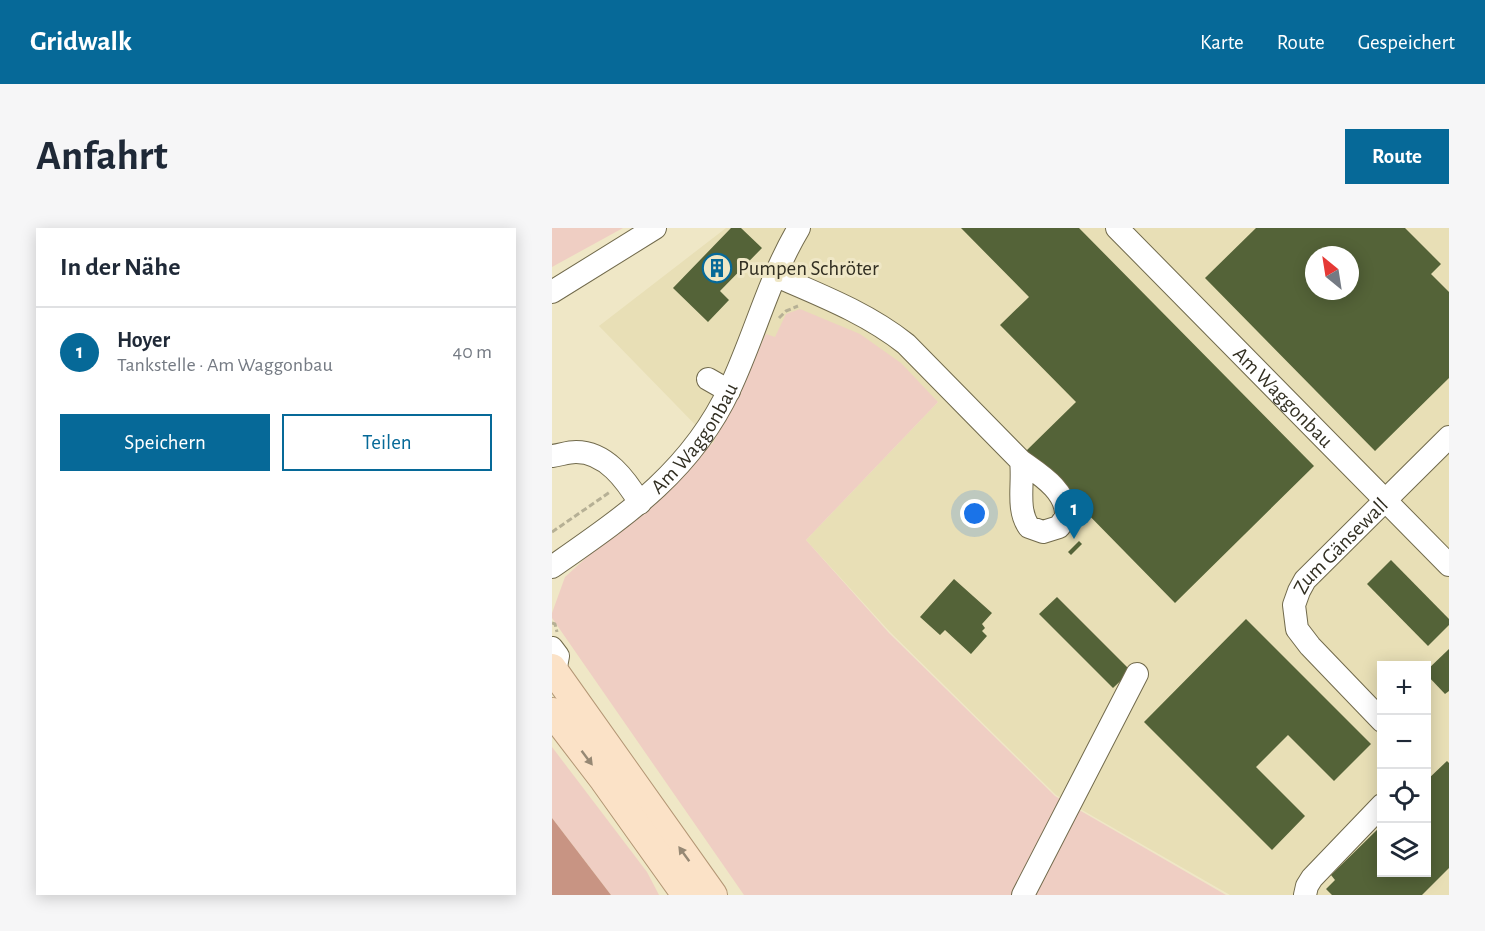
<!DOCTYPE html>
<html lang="de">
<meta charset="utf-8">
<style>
:root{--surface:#fff;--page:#f6f6f7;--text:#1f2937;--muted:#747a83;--line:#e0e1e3;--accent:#066998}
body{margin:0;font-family:"Alegreya Sans",sans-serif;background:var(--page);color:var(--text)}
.controls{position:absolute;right:18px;bottom:18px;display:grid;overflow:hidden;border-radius:0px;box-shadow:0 3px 15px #0003}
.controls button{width:54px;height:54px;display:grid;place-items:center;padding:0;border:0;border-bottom:2px solid var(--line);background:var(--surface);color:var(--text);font:30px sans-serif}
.compass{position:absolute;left:753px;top:18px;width:54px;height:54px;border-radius:50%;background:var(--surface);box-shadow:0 3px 15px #0003;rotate:330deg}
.you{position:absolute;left:423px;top:286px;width:21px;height:21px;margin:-15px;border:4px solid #fff;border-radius:50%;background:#1a73e8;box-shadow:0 0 0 9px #1a73e833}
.badge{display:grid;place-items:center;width:39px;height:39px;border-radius:50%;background:var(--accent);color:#fff;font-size:20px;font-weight:700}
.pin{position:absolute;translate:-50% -50px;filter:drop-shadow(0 2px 3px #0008)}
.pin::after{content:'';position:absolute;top:32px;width:21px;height:18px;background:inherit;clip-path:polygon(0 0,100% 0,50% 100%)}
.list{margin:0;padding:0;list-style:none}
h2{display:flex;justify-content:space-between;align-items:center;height:78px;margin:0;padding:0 24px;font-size:26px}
h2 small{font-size:20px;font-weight:400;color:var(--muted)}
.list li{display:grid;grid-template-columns:39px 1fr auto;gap:18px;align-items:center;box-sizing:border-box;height:90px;padding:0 24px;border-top:2px solid var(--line)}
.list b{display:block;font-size:22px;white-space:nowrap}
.list p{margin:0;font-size:20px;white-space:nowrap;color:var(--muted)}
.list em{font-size:20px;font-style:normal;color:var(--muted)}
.actions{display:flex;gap:12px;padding:18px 24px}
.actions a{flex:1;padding:14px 0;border:2px solid var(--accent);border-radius:0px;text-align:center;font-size:21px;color:var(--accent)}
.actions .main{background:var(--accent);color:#fff}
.icon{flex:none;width:33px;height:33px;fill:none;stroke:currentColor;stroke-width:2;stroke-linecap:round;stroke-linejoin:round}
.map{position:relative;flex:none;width:897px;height:667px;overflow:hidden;border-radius:0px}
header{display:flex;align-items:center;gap:36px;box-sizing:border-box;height:84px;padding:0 30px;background:var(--accent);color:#fff}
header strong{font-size:28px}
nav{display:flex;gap:33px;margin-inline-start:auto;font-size:21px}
.intro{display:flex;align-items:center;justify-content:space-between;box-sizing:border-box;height:144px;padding:0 36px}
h1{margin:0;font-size:42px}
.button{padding:15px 27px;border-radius:0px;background:var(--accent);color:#fff;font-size:21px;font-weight:700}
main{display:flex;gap:36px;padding:0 36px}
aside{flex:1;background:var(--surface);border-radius:0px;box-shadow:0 3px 15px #0003}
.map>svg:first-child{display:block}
.built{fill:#e8dfb6;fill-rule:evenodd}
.green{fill:#efcec3}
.forest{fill:#c89483}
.building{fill:#546338;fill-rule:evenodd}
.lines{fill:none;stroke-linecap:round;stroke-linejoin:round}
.minor-casing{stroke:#716a4c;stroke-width:24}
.major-casing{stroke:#b39675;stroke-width:30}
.path{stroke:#b6b095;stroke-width:3;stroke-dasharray:6 3;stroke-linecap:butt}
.minor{stroke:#fff;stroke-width:22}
.major{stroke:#fbe2c7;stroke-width:28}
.oneway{fill:#968874}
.labels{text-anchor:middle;stroke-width:6;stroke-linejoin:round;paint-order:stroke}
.poi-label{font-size:21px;fill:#322f22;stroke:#efe7c6;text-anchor:start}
.street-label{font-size:21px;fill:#322f22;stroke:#efe7c6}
</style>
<header>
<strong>Gridwalk</strong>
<nav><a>Karte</a><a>Route</a><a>Gespeichert</a></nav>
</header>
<div class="intro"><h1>Anfahrt</h1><a class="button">Route</a></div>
<main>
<aside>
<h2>In der Nähe<small></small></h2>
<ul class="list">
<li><span class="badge">1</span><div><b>Hoyer</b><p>Tankstelle · Am Waggonbau</p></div><em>40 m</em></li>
</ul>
<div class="actions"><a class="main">Speichern</a><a>Teilen</a></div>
</aside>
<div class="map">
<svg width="897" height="667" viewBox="0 0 897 667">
<rect width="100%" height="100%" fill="#efe7c6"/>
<path class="built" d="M174 0H897V667H678L504 567 338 404 254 312 386 174 214 107 161 215 47 98ZM762 27H798V63H762ZM830 437H874V644H830Z"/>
<g class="green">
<path d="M0 0H71L0 39Z"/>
<path d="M248 81 308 106 349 135 386 174 254 312 337 405 503 568 674 667H192L0 390V385L13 349 161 215 214 106 223 109 234 86Z"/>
<path d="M0 519 95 644 107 667H59L0 590Z"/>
</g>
<path class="forest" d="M0 590 59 667H0Z"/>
<g class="building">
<path d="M179 0H189L210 20 168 63 177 72 156 94 121 60Z"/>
<path d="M409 0H527L762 238 623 375 474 223 524 174 448 97 477 69Z"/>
<path d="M704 0H853L889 36 879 46 897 64V150L823 223 653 50ZM762 27H798V63H762Z"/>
<path d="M527 313 530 316 519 327 516 324Z"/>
<path d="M839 332 897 391V397L876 418 815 356Z"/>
<path d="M402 351 440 385 430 396 433 400 430 403 435 408 419 426 393 402 388 407 368 389Z"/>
<path d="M505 369 579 443 561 460 487 386Z"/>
<path d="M694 391 819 516 782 553 736 507 704 539 753 588 720 622 592 494Z"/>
<path d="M897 421V463L893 466 874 446V443Z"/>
<path d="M895 533 897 535V640L870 667H780L774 661 783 652 779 647 830 597V644H874V553Z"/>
</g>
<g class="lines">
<g class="minor-casing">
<g id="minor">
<path id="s1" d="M565 0 897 337"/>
<path d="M222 47C268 67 315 85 354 116L469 233C472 255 464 281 477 299L491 304 507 299 514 289C516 263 487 246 469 233"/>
<path d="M0 64 103 0"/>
<path d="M156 151 177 163"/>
<path d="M0 228C8 227 16 224 24 224 54 224 74 252 88 275"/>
<path id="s2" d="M0 339C73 288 139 244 178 160 203 107 217 50 247 0"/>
<path d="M0 420 6 428 3 444"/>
<path id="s3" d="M830 493 758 418 745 401 742 377 747 363 753 352 897 209"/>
<path d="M471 667 585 446"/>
<path d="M753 667 755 658 760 650 830 577"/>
</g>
</g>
<g class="major-casing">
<g id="major">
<path d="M0 440 161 667"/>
<path d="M0 484 52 552 134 667"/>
</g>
</g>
<g class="path">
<path d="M227 90 234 83 246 78"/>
<path d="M0 304 58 264"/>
<path d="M0 395 3 396 5 404"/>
</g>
<use href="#minor" class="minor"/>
<use href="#major" class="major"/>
</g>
<defs><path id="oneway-solid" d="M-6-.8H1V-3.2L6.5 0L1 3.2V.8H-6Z" transform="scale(1.5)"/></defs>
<g class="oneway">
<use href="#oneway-solid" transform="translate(35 530) rotate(53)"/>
<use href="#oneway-solid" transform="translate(132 626) rotate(-126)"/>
</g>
<defs>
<g id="building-ring" transform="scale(1.5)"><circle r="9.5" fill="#efe7c6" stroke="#066998" stroke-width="1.5"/><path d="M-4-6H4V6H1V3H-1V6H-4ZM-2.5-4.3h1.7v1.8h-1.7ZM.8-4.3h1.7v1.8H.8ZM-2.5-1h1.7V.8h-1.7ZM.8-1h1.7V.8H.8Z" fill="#066998"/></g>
</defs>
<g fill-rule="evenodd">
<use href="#building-ring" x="165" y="40"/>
</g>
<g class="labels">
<g class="poi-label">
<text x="186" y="47">Pumpen Schröter</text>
</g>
<g class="street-label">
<text dy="7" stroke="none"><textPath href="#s1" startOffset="237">Am Waggonbau</textPath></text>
<text dy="7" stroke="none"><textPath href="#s2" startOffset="194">Am Waggonbau</textPath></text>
<text dy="7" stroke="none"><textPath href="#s3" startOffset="226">Zum Gänsewall</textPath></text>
</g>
</g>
</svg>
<div class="controls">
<button>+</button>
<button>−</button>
<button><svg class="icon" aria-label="locate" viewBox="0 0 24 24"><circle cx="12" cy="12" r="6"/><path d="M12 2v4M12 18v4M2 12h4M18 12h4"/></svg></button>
<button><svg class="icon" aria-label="layers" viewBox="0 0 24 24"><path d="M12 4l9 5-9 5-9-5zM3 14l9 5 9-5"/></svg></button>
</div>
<svg class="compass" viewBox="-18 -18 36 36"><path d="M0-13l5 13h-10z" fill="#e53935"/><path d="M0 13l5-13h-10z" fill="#747a83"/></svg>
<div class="you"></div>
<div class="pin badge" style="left:522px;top:311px">1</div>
</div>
</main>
